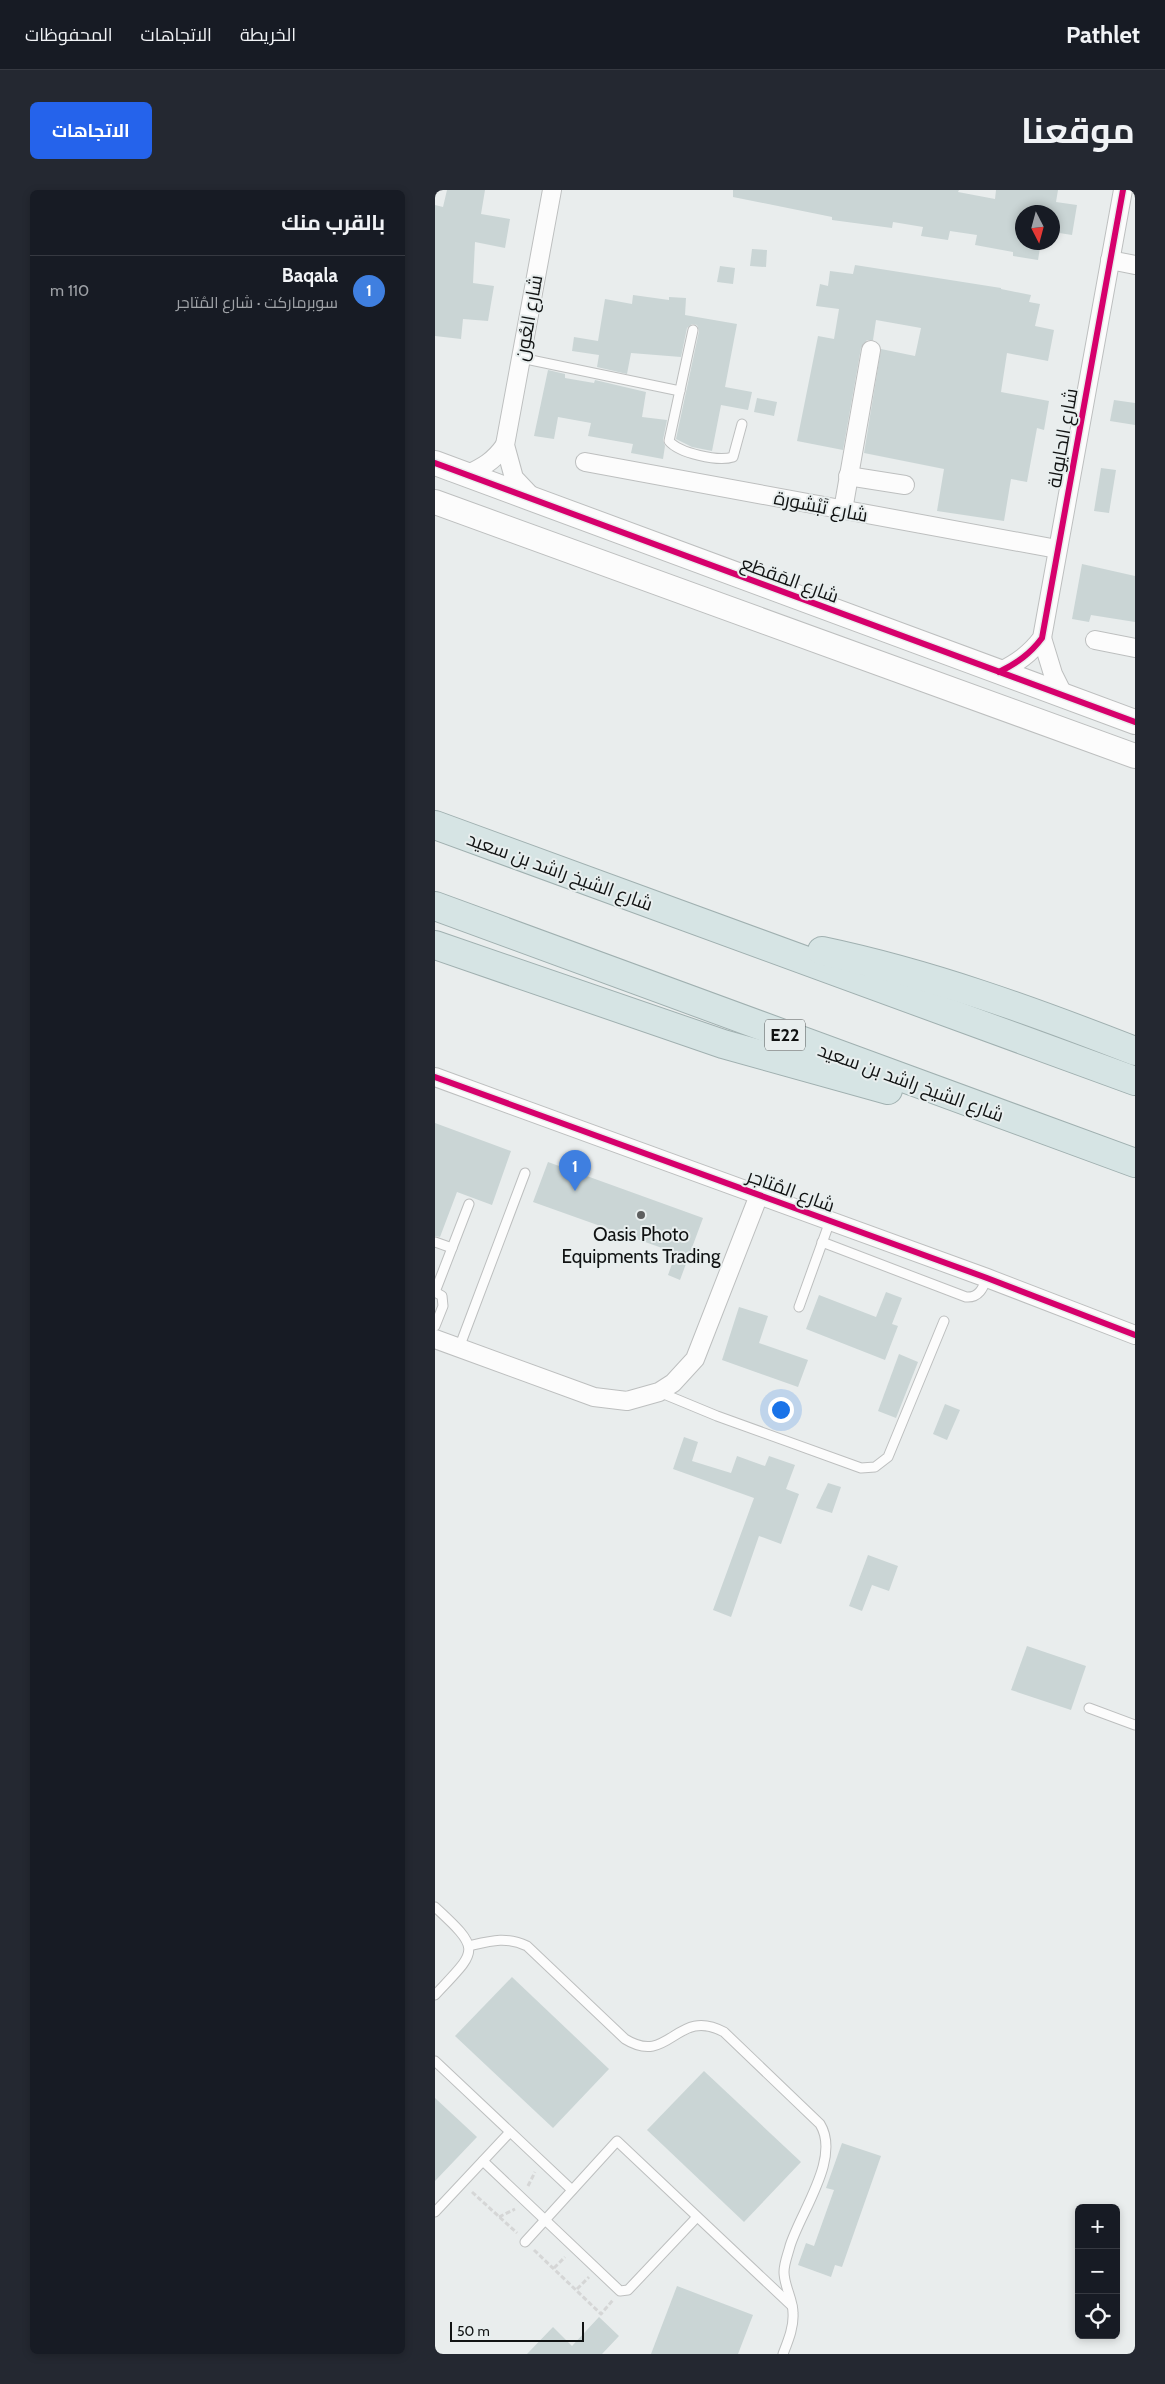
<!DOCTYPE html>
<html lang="ar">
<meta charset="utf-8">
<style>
:root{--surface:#171b24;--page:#242831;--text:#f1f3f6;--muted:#9ea1a6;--line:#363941;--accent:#2563eb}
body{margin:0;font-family:Cabin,Cairo,sans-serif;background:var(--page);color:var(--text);direction:rtl}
.controls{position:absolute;right:15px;bottom:15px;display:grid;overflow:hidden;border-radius:8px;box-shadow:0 2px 8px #0003}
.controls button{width:45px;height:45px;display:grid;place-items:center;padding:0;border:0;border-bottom:1px solid var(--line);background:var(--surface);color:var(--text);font:25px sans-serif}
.compass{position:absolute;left:580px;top:15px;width:45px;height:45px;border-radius:50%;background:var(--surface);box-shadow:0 2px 8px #0003;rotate:174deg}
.scale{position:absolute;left:15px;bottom:12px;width:134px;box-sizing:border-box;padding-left:5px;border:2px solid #111313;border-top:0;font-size:14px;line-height:18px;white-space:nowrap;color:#111313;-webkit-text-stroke:4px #e8eeee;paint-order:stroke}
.you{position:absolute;left:345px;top:1219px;width:18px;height:18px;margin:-12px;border:4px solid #fff;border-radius:50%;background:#1a73e8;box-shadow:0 0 0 8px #1a73e833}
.badge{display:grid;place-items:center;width:32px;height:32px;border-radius:50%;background:var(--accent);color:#fff;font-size:16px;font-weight:700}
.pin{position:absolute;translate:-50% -41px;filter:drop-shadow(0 1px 2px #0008)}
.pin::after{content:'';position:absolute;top:26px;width:18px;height:15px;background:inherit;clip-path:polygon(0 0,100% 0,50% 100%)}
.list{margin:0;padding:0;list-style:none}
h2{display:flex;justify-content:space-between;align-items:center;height:65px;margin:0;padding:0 20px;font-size:21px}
h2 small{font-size:16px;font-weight:400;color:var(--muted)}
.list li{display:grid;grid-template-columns:32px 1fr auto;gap:15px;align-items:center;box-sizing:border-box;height:70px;padding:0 20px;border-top:1px solid var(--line)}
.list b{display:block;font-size:19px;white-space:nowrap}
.list p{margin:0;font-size:16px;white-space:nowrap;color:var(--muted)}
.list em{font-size:16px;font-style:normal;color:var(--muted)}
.icon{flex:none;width:28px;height:28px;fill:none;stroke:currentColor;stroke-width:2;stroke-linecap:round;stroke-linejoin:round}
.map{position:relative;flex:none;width:700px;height:2164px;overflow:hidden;direction:ltr;border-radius:8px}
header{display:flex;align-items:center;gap:30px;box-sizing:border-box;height:70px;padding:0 25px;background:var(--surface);border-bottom:1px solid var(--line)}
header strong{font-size:24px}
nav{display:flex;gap:28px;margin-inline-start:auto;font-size:18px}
.intro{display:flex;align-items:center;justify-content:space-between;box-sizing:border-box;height:120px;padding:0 30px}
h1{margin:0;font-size:35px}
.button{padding:12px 22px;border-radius:8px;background:var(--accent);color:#fff;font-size:18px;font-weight:700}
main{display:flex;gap:30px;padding:0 30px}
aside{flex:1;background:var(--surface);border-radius:8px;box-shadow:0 2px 8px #0003}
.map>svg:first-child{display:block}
.building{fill:#cad5d5}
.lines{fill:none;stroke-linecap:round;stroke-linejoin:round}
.lane-casing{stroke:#bdbfbf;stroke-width:11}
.street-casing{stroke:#bdbfbf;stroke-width:20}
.secondary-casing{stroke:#bdbfbf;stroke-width:26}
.highway-casing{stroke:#a0b0b0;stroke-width:30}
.path{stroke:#d5d6d6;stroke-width:3;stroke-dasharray:5 2.5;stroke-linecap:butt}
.lane{stroke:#fcfcfc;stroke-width:9}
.street{stroke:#fcfcfc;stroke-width:18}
.secondary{stroke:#fcfcfc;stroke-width:24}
.highway{stroke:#d6e4e4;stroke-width:28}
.cycleway-casing{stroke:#e8eeee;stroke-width:9}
.cycleway{stroke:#d6006c;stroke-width:6}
.poi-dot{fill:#5d5f5f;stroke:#e8eeee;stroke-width:2}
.labels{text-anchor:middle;stroke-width:4;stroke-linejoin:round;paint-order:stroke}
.shield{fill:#e8eeee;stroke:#525555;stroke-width:1}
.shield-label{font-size:18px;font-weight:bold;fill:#111313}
.street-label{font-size:19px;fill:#111313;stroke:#e8eeee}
.poi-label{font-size:19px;fill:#111313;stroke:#e8eeee}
</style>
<header>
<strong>Pathlet</strong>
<nav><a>الخريطة</a><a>الاتجاهات</a><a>المحفوظات</a></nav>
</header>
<div class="intro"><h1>موقعنا</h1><a class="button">الاتجاهات</a></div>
<main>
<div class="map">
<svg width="700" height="2164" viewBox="0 0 700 2164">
<rect width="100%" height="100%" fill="#e9eded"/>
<g class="building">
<path d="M12 0H50L46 24 75 29 70 58 40 52 38 93 59 96 53 131 28 129 26 149 0 146V15L8 17Z"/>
<path d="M298 0H524L523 2 560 9 561 0H623L621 12 642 15 637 45 618 42V22H588V52H606L603 70 578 66V62L540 55 542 45 515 41 513 50 486 46 488 37 458 32 457 38 397 30V27L298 7Z"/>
<path d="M317 59 332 60 331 77 315 76Z"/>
<path d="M420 75 566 98V99L596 105 594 112 605 114 600 136 619 140 613 171 572 163 566 202 614 211 609 240 602 238 592 292 576 289 569 331 502 321 509 279 429 263 446 159 480 166 486 138 441 130 438 150H432L426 158 408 260 362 251 383 146 399 149 404 119 381 116 385 94 393 96 395 81 418 84Z"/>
<path d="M285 76 300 78 298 94 282 92Z"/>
<path d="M198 105 234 110V107L251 108 250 125 302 134 290 197 317 202 313 220 286 215 277 261 257 257 241 249 264 141 262 135 257 134 252 138 246 167 196 163 192 184 162 177 164 165 137 161 139 147 163 151 170 109 197 114Z"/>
<path d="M113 180 130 184V188L159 193 160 190 211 202 207 227 232 230 228 250 230 256 228 269 196 263 198 254 153 246 156 233 123 227 119 249 99 246Z"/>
<path d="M322 208 342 212 339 226 319 222Z"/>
<path d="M679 210 700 213V235L675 231Z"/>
<path d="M666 278 681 280 674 323 659 321Z"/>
<path d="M647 374 700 386V432L656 425 654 432 637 429Z"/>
<path d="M0 933 76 961 57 1015 22 1002 5 1047 0 1046Z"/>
<path d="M113 972 268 1028 245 1090 233 1085 241 1063 98 1012Z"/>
<path d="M451 1102 467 1108 457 1134 463 1136 450 1170 371 1139 384 1105 441 1127Z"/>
<path d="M304 1117 333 1126 324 1153 373 1170 363 1197 287 1170Z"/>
<path d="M464 1164 483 1172 461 1228 443 1221Z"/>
<path d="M510 1214 525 1220 512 1250 498 1244Z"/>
<path d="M249 1247 263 1252 257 1271 296 1283 302 1266 330 1276 334 1266 360 1275 351 1299 364 1304 346 1354 324 1346 296 1427 278 1420 319 1308 238 1279Z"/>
<path d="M393 1293 406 1297 397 1323 381 1318Z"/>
<path d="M433 1365 463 1376 454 1401 437 1395 427 1421 414 1416Z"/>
<path d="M592 1456 651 1476 636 1520 576 1500Z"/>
<path d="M77 1787 174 1879 118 1938 20 1846Z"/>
<path d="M269 1881 366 1972 309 2032 212 1940Z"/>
<path d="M0 1908 42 1947 0 1991Z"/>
<path d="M407 1953 446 1966 407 2077 400 2075 396 2087 363 2075 371 2053 379 2056 399 2000 391 1998Z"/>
<path d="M242 2096 318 2125 303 2164H216Z"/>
<path d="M164 2127 184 2146 167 2164H92L118 2137 137 2156Z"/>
</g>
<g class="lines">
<g class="lane-casing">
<g id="lane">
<path d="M258 140 234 251C244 263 283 272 298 267L307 234"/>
<path d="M86 168 245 201"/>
<path d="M0 1052 17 1058"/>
<path d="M387 1052 531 1107C544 1108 548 1098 552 1088"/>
<path d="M0 1102 34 1014"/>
<path d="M0 1102 7 1106 8 1116 0 1136"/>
<path d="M364 1117 395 1031"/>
<path d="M24 1158 90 983"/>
<path d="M224 1202 282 1226 426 1278 440 1277 453 1267 509 1131"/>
<path d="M654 1518 700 1535"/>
<path d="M0 1717C48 1761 42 1760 0 1805"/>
<path d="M34 1756C55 1751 71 1746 92 1756L190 1849C235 1877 241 1816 289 1842L385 1934C406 1968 366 2021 355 2056 353 2064 349 2073 349 2082 349 2096 358 2109 358 2123 359 2137 353 2151 348 2164"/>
<path d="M0 1871 137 2000"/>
<path d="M48 1971 185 2101 193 2100 262 2027"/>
<path d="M0 2022 75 1942"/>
<path d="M90 2052 182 1951 357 2116"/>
</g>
</g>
<g class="street-casing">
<g id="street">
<path d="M675 70 700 75"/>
<path d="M150 272 622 359"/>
<path d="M31 285C48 277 59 271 70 255"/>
<path d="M413 286 470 295"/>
<path d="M97 307 79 288 70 255 117 0"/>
<path d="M408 320 436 160"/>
<path d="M607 448 618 484 629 506"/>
<path d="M660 450 700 458"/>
<path d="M564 482C582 473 595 464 607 448L688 0"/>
<path d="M0 887 552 1088 700 1145"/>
<path d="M0 1149 159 1207 192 1211 224 1202 238 1193 260 1169 324 1005"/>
</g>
</g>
<g class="secondary-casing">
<g id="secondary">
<path d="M0 273 700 532"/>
<path d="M0 312 700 566"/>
</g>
</g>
<g class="highway-casing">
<g id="highway">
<path d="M0 635 700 891"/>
<path d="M0 716 700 973"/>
<path d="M0 755 288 854 453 900"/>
<path d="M387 761C496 784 597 821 700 861"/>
</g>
</g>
<g class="path">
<path d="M93 1996 100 1982"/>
<path d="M37 2002 82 2043"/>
<path d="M64 2027 80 2019"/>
<path d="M99 2060 166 2124 178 2110"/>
<path d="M119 2078 130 2067"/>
<path d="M142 2099 154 2087"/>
</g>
<use href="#lane" class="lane"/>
<use href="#street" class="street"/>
<use href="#secondary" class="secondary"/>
<use href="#highway" class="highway"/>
<g class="cycleway-casing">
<g id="cycleway">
<path d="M0 273 700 532"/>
<path d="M564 482C582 473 595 464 607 448L688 0"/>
<path d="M0 887 552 1088 700 1145"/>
</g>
</g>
<use href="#cycleway" class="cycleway"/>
</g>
<circle class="poi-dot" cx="206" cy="1025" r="5"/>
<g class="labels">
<rect class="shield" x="330" y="829.5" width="40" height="31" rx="4"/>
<g class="shield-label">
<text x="350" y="851">E22</text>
</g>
<g class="street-label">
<text transform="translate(93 128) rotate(-80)" y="7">شارع العُون</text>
<text transform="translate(627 248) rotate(-80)" y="7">شارع الحايولة</text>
<text transform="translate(386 316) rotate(11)" y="7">شارع تَبْشورة</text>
<text transform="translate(355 389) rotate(20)" y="7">شارع المَقطَع</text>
<text transform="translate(125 681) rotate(20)" y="7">شارع الشيخ راشد بن سعيد</text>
<text transform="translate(476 892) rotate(20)" y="7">شارع الشيخ راشد بن سعيد</text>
<text transform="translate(356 1000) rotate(20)" y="7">شارع المُتاجر</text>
</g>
<g class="poi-label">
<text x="206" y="1051">Oasis Photo<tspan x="206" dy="22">Equipments Trading</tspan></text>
</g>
</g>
</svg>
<div class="controls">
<button>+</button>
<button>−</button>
<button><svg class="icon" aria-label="locate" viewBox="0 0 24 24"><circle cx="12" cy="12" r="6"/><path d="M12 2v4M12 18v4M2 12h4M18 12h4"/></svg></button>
</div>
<svg class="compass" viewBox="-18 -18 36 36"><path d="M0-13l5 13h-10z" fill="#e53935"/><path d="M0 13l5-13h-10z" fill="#9ea1a6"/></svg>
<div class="scale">50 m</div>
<div class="you"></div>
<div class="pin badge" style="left:140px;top:1001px;background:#3f7fe0">1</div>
</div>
<aside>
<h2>بالقرب منك<small></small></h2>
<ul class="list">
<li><span class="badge" style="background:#3f7fe0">1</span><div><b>Baqala</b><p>سوبرماركت · شارع المُتاجر</p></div><em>110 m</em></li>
</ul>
</aside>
</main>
